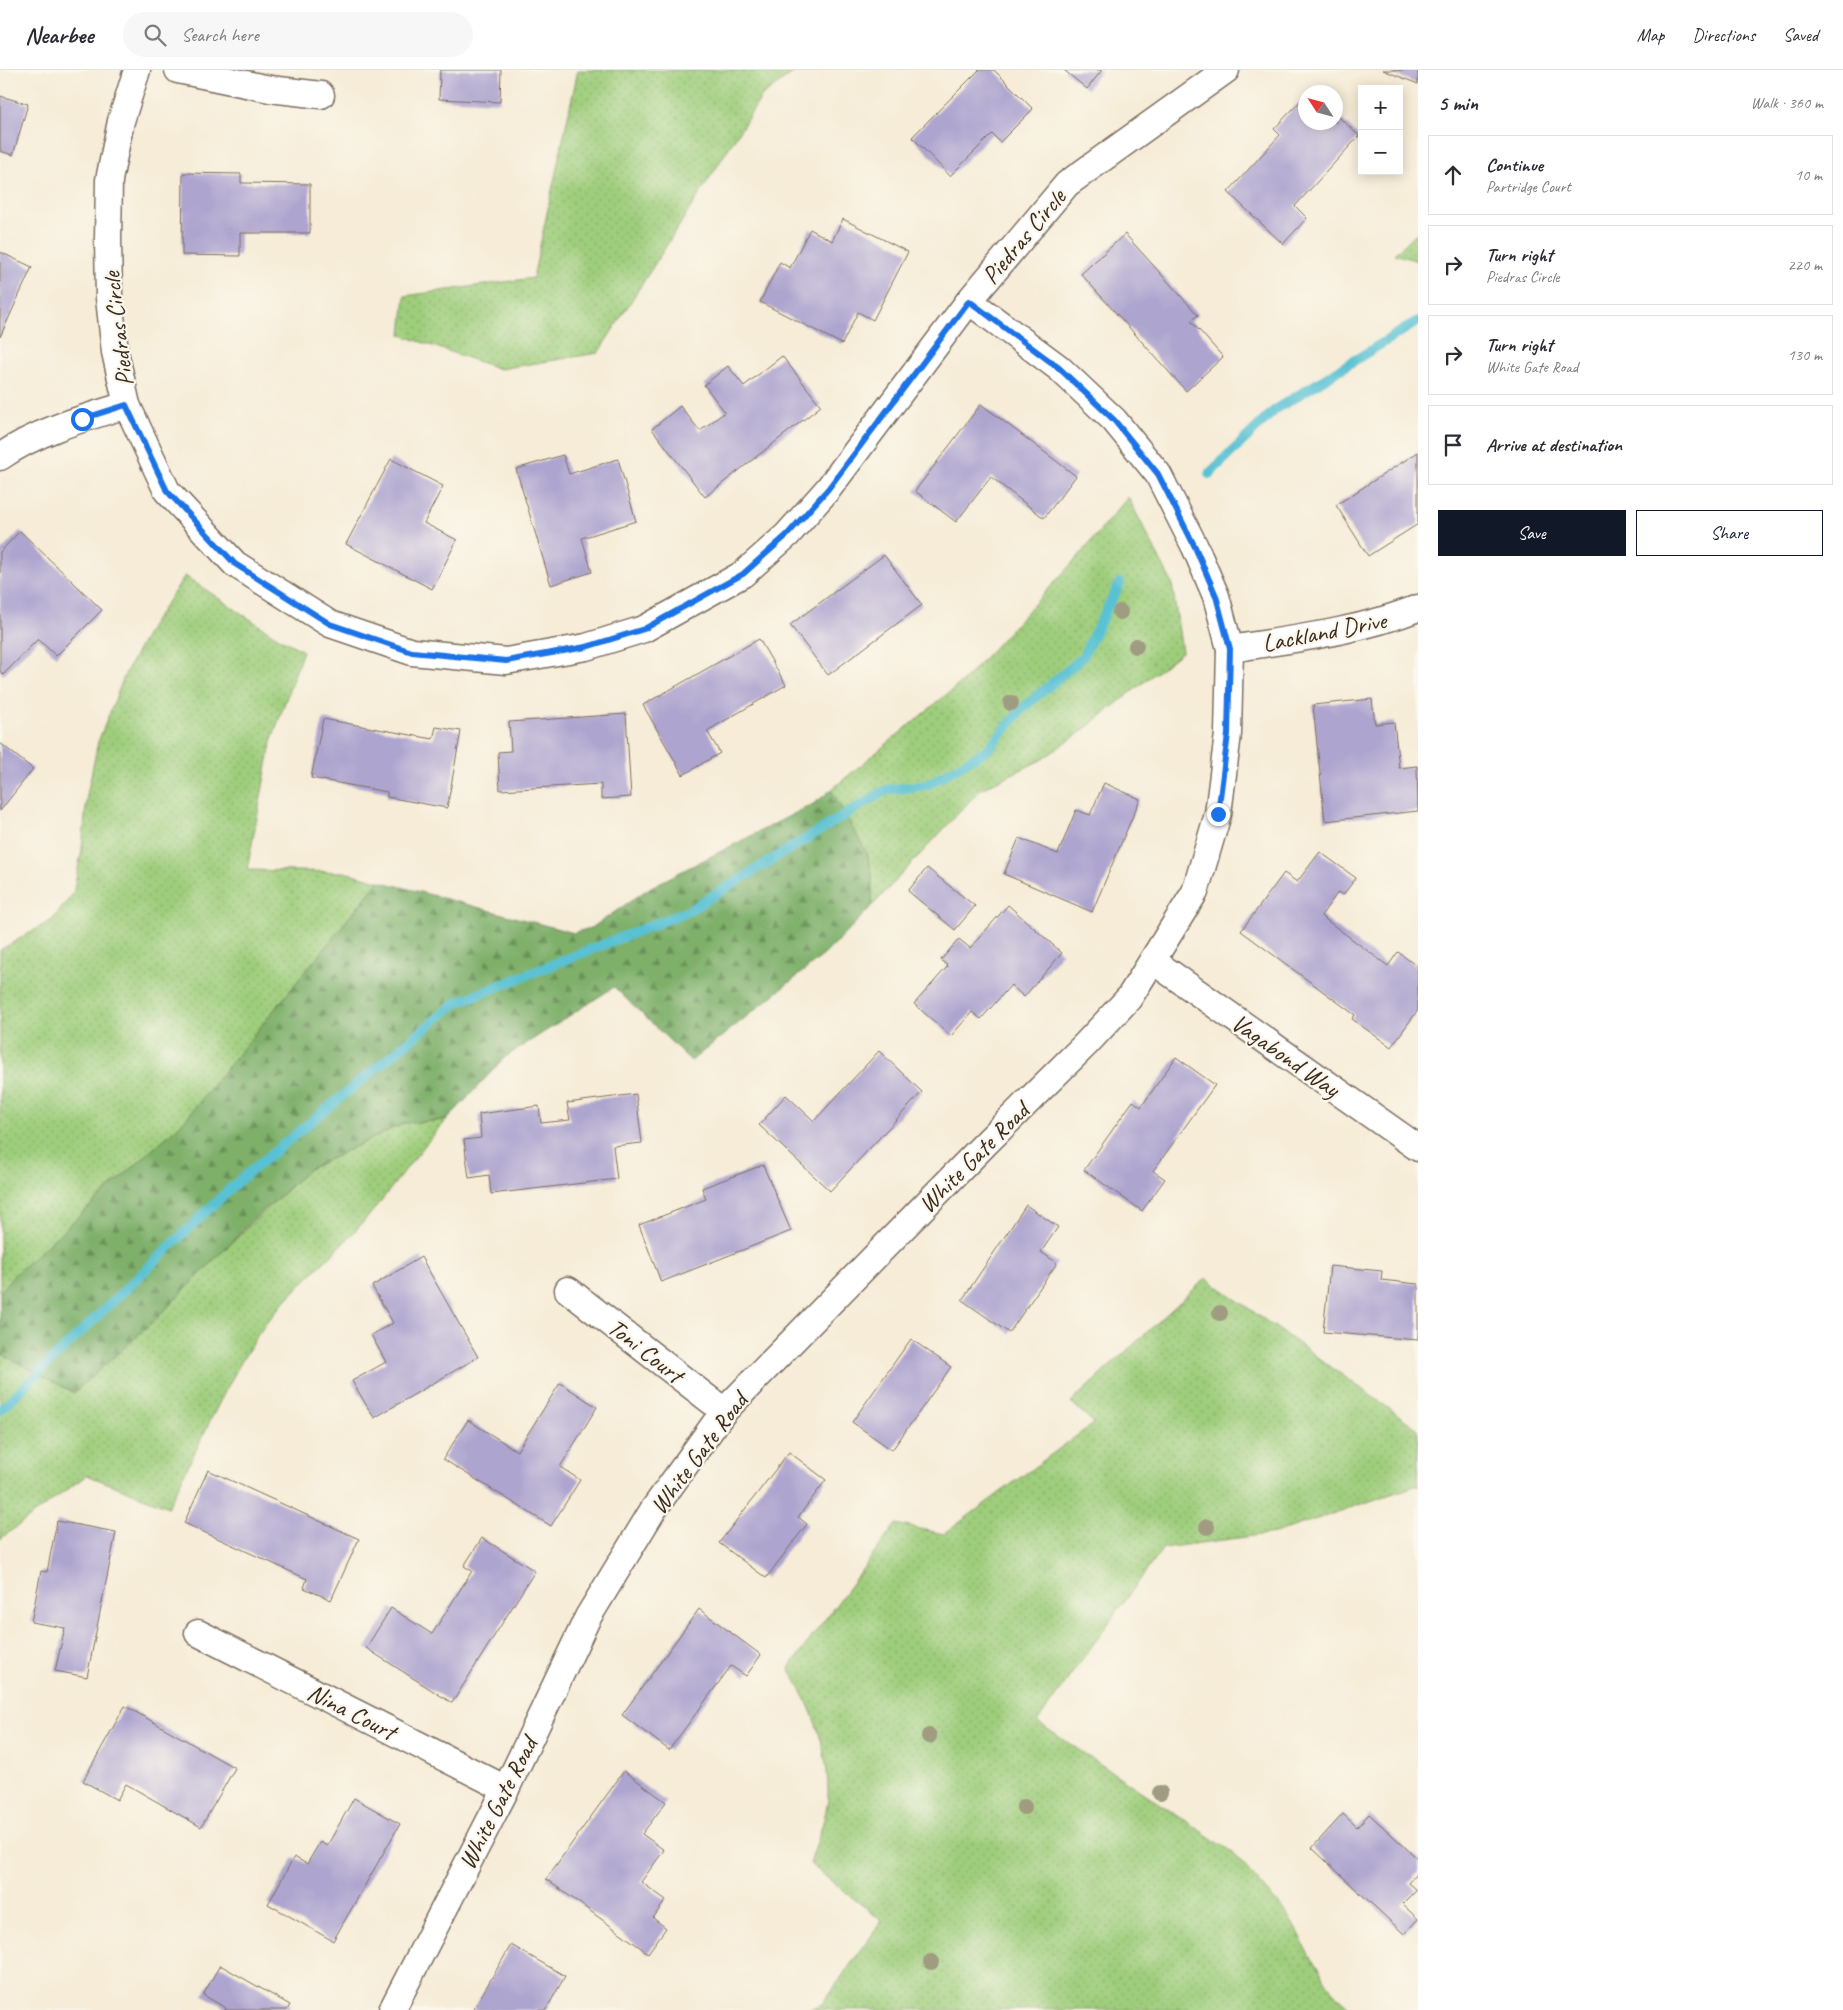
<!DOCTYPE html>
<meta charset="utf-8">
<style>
:root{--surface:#fff;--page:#f7f7f7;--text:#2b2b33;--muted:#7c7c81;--line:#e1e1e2;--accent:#111827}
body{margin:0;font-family:Caveat,sans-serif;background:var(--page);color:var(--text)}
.controls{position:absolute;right:15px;top:15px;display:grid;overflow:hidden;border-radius:0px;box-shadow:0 2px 12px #0003}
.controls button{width:45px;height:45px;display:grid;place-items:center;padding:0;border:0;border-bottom:1px solid var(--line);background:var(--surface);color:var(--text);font:25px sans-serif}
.compass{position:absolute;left:1298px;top:15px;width:45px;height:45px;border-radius:50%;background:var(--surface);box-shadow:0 2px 12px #0003;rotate:306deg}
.stop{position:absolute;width:15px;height:15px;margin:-11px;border:4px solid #1a73e8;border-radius:50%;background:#fff}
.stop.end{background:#1a73e8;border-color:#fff;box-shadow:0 1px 5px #0008}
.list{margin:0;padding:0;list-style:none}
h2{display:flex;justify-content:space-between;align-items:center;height:65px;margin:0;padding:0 20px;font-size:21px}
h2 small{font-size:16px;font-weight:400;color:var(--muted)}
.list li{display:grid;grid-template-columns:32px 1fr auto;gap:15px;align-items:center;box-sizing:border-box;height:80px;margin:0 10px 10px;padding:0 10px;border:1px solid var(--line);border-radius:0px}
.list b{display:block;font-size:19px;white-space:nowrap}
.list p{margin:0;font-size:16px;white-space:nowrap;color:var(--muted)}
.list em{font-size:16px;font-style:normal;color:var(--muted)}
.actions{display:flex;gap:10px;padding:15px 20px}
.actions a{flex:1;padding:11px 0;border:1px solid var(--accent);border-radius:0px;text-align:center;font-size:18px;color:var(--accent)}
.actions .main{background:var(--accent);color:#fff}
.icon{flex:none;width:28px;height:28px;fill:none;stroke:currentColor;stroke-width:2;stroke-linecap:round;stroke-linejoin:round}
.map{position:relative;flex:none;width:1418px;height:1940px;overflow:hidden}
header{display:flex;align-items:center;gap:30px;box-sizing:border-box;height:70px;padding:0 25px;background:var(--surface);border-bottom:1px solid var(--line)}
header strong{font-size:24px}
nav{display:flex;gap:28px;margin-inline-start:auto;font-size:18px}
.search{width:350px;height:45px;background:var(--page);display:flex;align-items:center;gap:12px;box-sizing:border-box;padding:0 18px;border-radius:28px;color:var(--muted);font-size:19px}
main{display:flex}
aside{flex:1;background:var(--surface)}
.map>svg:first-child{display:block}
.grass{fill:url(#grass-dots);stroke:#6c7c4c}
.forest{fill:url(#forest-firs);stroke:#5c6d44}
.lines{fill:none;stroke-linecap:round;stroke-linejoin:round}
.stream{stroke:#58c1d3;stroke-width:10}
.building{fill:#ada4cf}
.minor-casing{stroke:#7c6e5f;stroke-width:29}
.minor{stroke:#fff;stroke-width:26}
.tree{fill:#a09c81}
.route{stroke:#1a73e8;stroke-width:6}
.labels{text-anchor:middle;stroke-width:4.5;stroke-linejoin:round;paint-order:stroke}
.street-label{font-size:25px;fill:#3b2a1e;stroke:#fbf7ec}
</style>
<header>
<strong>Nearbee</strong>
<div class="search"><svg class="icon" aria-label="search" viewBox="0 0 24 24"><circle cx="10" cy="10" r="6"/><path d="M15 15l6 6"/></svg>Search here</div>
<nav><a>Map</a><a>Directions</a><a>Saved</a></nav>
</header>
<main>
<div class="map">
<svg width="1418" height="1940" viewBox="0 0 1418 1940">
<defs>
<pattern id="grass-dots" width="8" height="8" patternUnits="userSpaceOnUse" patternTransform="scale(1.25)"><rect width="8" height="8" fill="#9ecd7b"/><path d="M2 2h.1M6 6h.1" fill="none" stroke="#89b06a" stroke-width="1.8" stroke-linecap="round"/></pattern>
<pattern id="forest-firs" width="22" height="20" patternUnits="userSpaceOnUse" patternTransform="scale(1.25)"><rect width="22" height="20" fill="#7eb06b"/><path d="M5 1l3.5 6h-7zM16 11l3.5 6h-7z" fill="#688f57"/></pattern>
</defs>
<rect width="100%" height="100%" fill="#fbf7ec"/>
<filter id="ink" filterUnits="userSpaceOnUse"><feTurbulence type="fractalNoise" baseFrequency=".02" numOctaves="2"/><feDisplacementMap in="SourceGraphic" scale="10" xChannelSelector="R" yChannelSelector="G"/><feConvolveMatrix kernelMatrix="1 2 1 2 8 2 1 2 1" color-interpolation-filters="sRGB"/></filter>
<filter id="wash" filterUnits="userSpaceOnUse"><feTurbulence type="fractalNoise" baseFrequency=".0096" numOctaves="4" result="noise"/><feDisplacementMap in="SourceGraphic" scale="20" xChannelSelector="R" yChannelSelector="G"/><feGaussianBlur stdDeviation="1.12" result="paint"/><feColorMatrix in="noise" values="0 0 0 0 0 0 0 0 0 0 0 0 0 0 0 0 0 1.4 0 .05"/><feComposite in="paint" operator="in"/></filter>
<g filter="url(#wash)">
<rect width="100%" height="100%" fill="#f6ecd7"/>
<g class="grass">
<path d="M578 0H797L762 26 598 283 500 299 401 265 405 226 533 208Z"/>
<path d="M1418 162V191L1394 184Z"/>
<path d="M1128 427 1172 513 1182 582 1082 661 1041 690 981 719 872 836V803L831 720 964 610 1078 487Z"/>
<path d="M185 506 274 565 303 581 272 669 247 800 344 802 379 811 184 1051 13 1206 0 1223V880L52 850 73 824 82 779 87 725 98 672 126 602 151 556Z"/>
<path d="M447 1050C415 1084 389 1124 358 1158 324 1195 283 1226 255 1269 222 1322 196 1381 168 1437L87 1405 0 1469V1283L74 1322 309 1099 405 1053Z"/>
<path d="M1206 1208 1418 1359V1415L1275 1463 1163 1478 1037 1652 1232 1782 1288 1845 1312 1889 1337 1926 1352 1940H808L822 1934 882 1851 810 1794C815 1777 827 1745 828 1728 829 1679 813 1639 789 1598L896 1454 944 1464 1094 1353 1071 1332Z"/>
</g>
<path class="forest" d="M831 720 867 783 872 803V836L825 884 691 991 614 917 504 988 447 1050 404 1053 309 1099 254 1149 157 1248 74 1323 0 1283V1223L13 1206 184 1051 379 811 574 863 593 857 651 817 815 733Z"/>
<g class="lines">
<g class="stream">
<path d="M1209 404 1276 339 1418 251"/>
<path d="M0 1340 235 1114 456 933 688 841 886 720 927 715 987 680 1023 638 1082 588 1120 513"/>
</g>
</g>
<g id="blocks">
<g class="building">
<path d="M440 0H501L500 32 439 29Z"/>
<path d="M979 0H994L1033 39 1000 72 992 64 950 106 912 67Z"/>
<path d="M1064 0H1102L1087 19Z"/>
<path d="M1383 0H1418V14Z"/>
<path d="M1306 25V52H1336V44L1359 66 1295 136 1307 148 1283 174 1228 122 1280 65 1274 59Z"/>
<path d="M0 26 28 34 13 85 0 81Z"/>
<path d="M183 103 241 104V113L310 114V163H240V186L182 185Z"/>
<path d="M843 149 908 182 873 250 858 242 842 274 760 232 780 192 790 198 810 159 832 171Z"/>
<path d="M1125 164 1198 245 1191 251 1223 287 1186 321 1081 204Z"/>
<path d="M0 182 32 197 0 267Z"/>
<path d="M782 286 821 336 705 427 652 359 680 336 700 361 725 342 704 315 728 296 744 316Z"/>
<path d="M981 334 1076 406 1044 448 991 407 956 452 915 421Z"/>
<path d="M1418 382V454L1368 486 1336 435Z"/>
<path d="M563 385 569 404 618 389 636 451 582 468 592 502 551 515 516 399Z"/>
<path d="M391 389 443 416 424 453 457 470 432 519 346 474Z"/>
<path d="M20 461 102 540 56 586 38 569 3 605 0 601V482Z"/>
<path d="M884 485 922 535 828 605 790 555Z"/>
<path d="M759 569 786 615 707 661 720 683 683 705 643 635Z"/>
<path d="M1372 629 1375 654 1394 652 1399 698 1417 696 1418 741 1325 751 1313 635Z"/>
<path d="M626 644 631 727 601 729V714L500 720 498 682 511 681 509 652Z"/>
<path d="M323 649 433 669 436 657 461 661 447 738 387 727V722L311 708Z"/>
<path d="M0 673 33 699 0 741Z"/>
<path d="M1104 713 1140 729 1092 842 1004 804 1019 768 1058 784 1076 740 1090 745Z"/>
<path d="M1320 782 1356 808 1343 825 1338 822 1321 846 1388 896 1398 882 1418 897V940L1391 977 1352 949 1355 945 1241 861 1284 803 1297 812Z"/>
<path d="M927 798 975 836 955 860 908 821Z"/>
<path d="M1008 835 1062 883 1024 927 1011 915 981 949 972 942 951 966 914 934 948 896 941 890 959 869 970 878Z"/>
<path d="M879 981 922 1022 830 1121 759 1055 786 1025 814 1051Z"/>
<path d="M1176 987 1215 1015 1153 1101 1165 1109 1142 1141 1084 1100 1133 1031 1141 1037Z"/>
<path d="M636 1024 642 1073 613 1076 617 1109 491 1124 489 1105 469 1108 464 1070 481 1068 479 1044 539 1036 541 1053 570 1050 567 1033Z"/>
<path d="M763 1095 791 1161 661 1212 639 1155 706 1129 702 1118Z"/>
<path d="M1026 1135 1058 1157 1041 1182 1057 1193 1009 1263 962 1230Z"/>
<path d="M421 1187 478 1287 374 1348 352 1311 386 1292 371 1265 393 1253 372 1216Z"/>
<path d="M1330 1196 1382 1201 1381 1210 1418 1214V1270L1323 1262Z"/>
<path d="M911 1269 951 1297 892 1380 852 1352Z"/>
<path d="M560 1313 597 1337 560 1397 580 1410 551 1456 443 1389 468 1350 517 1381Z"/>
<path d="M789 1382 826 1410 798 1447 807 1454 766 1508 719 1473Z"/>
<path d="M208 1400 359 1469 331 1530 304 1518 307 1509 184 1453Z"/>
<path d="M57 1451 116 1462 87 1607 55 1601 65 1558 31 1552 41 1501 47 1502Z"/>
<path d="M482 1468 535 1501 452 1633 366 1578 391 1538 432 1564 472 1501 464 1496Z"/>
<path d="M699 1539 761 1585 746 1606 731 1596 669 1680 622 1645Z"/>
<path d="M125 1636 235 1698 201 1757 126 1714 117 1730 83 1711Z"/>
<path d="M624 1701 666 1732 642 1764 664 1780 641 1812 666 1830 653 1848 666 1858 648 1883 546 1809Z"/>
<path d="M354 1728 400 1754 333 1871 268 1834 294 1787 307 1794 320 1772 327 1776Z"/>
<path d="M1343 1744 1357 1757 1369 1744 1418 1789V1802L1408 1813 1416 1820 1402 1834 1418 1849 1404 1864 1312 1778Z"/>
<path d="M511 1875 565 1906 546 1940H473Z"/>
<path d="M220 1895 290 1935 287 1940H225L226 1938 203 1925Z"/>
</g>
</g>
</g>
<g filter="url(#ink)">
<use href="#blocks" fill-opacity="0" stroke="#7c6e5f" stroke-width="1"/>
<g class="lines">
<g class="minor-casing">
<g id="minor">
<path d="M137 0 121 51 109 110 108 168 109 228 115 282 127 335 167 421 235 494 330 554 412 582 506 591 586 577 644 559 743 504 787 465 828 419 969 231 1067 114 1226 0"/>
<path d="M178 0 270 19 321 25"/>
<path d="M0 387C37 361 84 348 127 335"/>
<path d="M1230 579C1294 569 1357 562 1418 538"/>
<path d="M1153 891 1418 1078"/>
<path d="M568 1220 724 1341"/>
<path d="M198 1563 506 1719"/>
<path d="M392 1940 506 1719 588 1547 653 1440 724 1341 985 1074 1086 974 1129 928 1195 822 1218 744 1228 664 1230 579 1216 526 1195 477 1158 404 1114 350 1059 298 969 231"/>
</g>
</g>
<use href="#minor" class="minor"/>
</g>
<g class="tree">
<circle cx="1120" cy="542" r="8"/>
<circle cx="1136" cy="576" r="8"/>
<circle cx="1011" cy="633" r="8"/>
<circle cx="1220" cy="1243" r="8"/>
<circle cx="1207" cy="1457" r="8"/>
<circle cx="929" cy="1666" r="8"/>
<circle cx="1160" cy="1723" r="8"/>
<circle cx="1024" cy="1737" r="8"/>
<circle cx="931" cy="1892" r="8"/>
</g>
</g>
<g class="lines" filter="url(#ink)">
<path class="route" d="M82 349 126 335 167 421 235 494 330 554 412 582 506 591 586 577 644 559 743 504 787 465 828 419 969 231 1059 298 1114 350 1158 404 1195 477 1216 526 1230 579 1228 664 1218 744"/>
</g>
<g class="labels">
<g class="street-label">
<text transform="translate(1023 166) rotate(-50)" y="9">Piedras Circle</text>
<text transform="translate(117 259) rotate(-97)" y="9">Piedras Circle</text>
<text transform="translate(1324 561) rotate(-11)" y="9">Lackland Drive</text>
<text transform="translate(1286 985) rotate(35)" y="9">Vagabond Way</text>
<text transform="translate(973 1087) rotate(-45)" y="9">White Gate Road</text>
<text transform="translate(646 1280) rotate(38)" y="9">Toni Court</text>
<text transform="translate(698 1383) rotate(-53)" y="9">White Gate Road</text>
<text transform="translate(352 1641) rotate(27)" y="9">Nina Court</text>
<text transform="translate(497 1733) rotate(-63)" y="9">White Gate Road</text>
</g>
</g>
</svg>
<div class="controls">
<button>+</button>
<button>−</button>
</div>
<svg class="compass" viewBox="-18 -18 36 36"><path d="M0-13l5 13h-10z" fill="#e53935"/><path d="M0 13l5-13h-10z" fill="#7c7c81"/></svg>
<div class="stop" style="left:82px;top:349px"></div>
<div class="stop end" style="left:1218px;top:744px"></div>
</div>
<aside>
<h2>5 min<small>Walk · 360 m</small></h2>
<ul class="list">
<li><svg class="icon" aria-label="ahead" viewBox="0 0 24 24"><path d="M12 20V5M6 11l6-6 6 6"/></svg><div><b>Continue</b><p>Partridge Court</p></div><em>10 m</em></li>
<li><svg class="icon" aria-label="right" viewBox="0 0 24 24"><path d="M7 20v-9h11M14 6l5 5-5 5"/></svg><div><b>Turn right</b><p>Piedras Circle</p></div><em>220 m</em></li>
<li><svg class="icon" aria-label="right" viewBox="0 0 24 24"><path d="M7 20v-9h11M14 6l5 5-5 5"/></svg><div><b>Turn right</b><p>White Gate Road</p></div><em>130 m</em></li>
<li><svg class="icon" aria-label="arrive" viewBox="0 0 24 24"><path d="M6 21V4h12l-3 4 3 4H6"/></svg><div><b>Arrive at destination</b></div></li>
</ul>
<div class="actions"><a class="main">Save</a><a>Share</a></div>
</aside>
</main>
